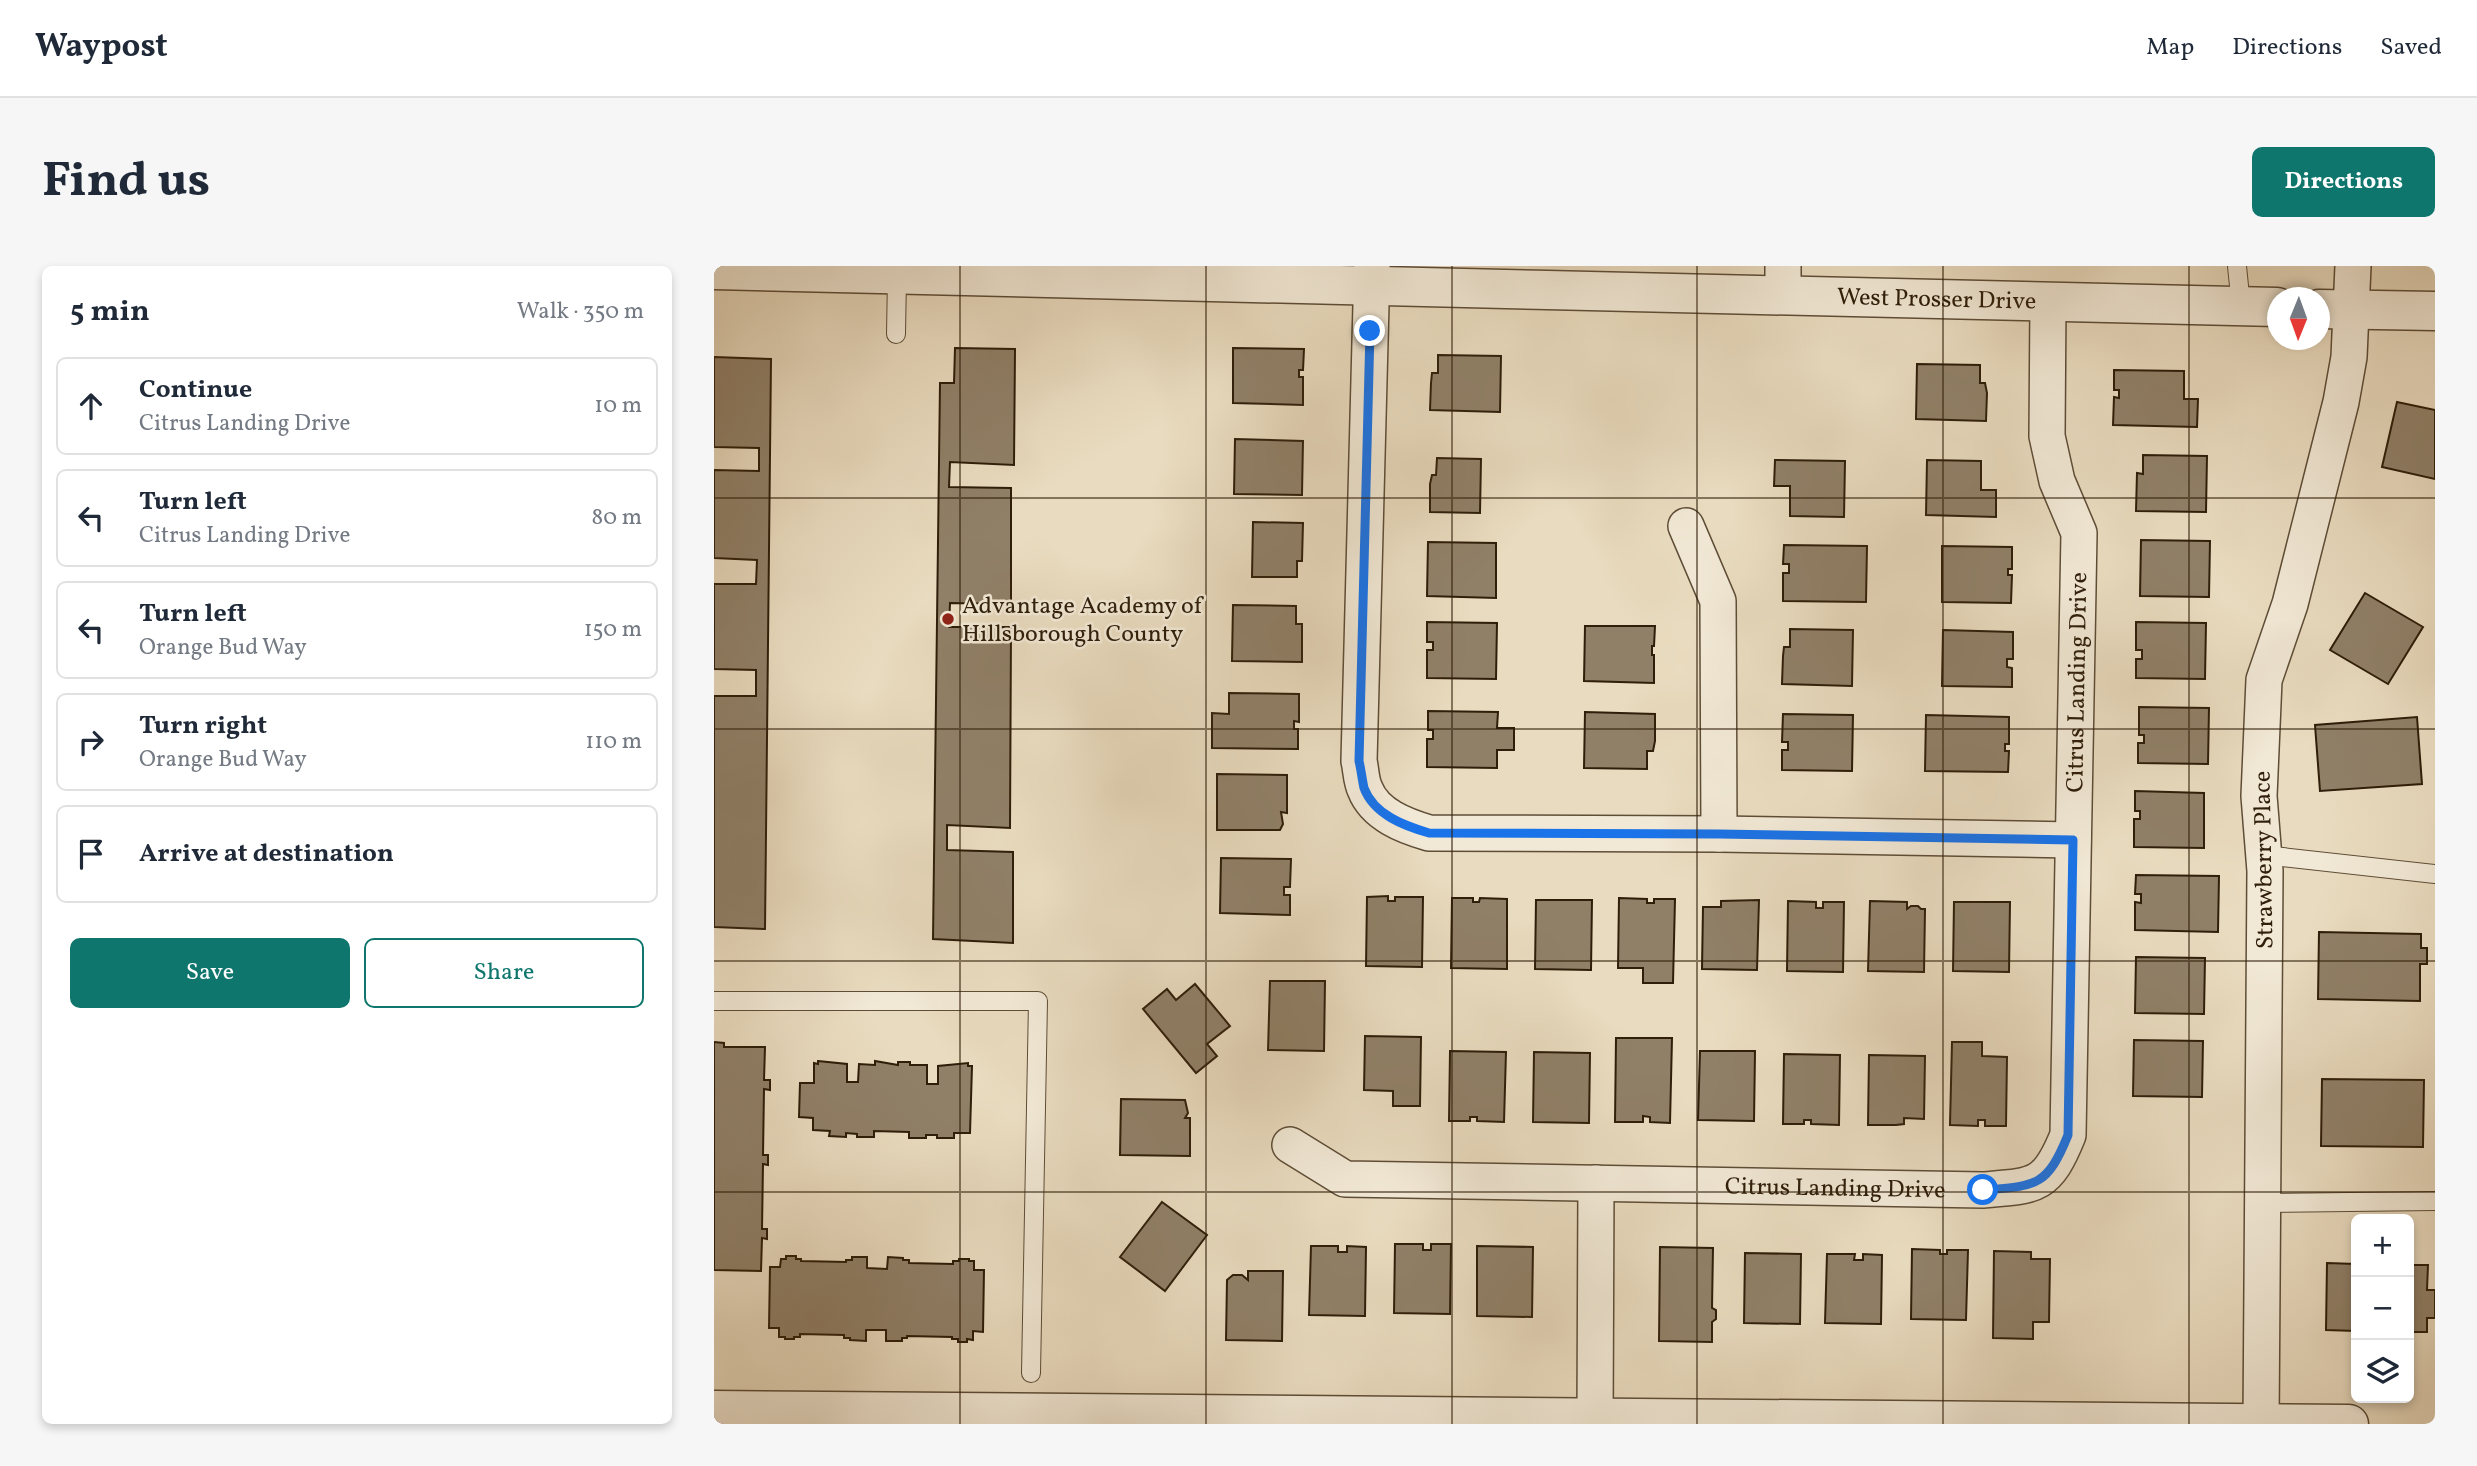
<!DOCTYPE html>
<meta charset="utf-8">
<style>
:root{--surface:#fff;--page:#f6f6f7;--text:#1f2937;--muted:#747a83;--line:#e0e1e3;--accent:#0f766e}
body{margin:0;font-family:Vollkorn,serif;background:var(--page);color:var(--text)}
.controls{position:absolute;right:21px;bottom:21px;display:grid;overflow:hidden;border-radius:10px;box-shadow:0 4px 10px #0003}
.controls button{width:63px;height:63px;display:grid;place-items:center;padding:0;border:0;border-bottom:2px solid var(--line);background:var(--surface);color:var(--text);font:35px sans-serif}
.compass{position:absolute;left:1553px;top:21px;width:63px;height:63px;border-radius:50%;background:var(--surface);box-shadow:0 4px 10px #0003;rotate:181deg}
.stop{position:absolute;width:21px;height:21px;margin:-16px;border:5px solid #1a73e8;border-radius:50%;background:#fff}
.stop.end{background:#1a73e8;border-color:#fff;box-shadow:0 2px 7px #0008}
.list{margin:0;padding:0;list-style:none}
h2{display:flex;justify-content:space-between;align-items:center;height:91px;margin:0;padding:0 28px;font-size:30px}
h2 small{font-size:23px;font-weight:400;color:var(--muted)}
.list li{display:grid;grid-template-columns:46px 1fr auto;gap:21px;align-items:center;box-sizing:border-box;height:98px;margin:0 14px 14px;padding:0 14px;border:2px solid var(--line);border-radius:10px}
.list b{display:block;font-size:26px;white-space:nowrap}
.list p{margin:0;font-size:23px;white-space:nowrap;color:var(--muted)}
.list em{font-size:23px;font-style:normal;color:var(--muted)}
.actions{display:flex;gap:14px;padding:21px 28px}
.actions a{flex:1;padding:16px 0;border:2px solid var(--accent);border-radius:10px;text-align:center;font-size:24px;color:var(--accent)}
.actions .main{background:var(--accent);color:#fff}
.icon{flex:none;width:38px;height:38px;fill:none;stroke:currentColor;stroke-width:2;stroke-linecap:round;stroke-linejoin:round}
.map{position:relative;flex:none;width:1721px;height:1158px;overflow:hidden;border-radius:10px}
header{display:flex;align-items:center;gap:42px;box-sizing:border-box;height:98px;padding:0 35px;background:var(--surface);border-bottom:2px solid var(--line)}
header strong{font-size:33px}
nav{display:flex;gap:38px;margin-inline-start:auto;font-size:24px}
.intro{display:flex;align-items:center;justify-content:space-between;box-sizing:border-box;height:168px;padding:0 42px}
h1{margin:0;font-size:49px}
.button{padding:18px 32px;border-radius:10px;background:var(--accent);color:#fff;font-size:24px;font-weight:700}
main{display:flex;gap:42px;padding:0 42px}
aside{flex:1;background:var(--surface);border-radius:10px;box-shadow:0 4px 10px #0003}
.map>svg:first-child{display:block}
.building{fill:#908068;stroke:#2f1e0a;stroke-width:2}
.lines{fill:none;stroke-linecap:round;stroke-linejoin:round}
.service-casing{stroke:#5e4d37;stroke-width:20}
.minor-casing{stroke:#5e4d37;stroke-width:38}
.tertiary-casing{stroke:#5e4d37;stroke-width:41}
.service{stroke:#f1e8d5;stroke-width:18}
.minor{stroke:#f1e8d5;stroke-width:35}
.tertiary{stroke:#f1e8d5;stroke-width:38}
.route{stroke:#1a73e8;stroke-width:9}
.grid{fill:none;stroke:#2f1e0a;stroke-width:2;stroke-opacity:0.55}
.poi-dot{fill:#8f2418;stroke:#f1e8d5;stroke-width:2.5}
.labels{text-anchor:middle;stroke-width:5;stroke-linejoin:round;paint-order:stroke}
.street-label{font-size:24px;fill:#2f1e0a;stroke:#f1e8d5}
.poi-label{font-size:24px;fill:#2f1e0a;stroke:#f1e8d5;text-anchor:start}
</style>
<header>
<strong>Waypost</strong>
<nav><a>Map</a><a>Directions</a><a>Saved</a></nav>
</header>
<div class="intro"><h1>Find us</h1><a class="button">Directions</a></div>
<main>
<aside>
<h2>5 min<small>Walk · 350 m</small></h2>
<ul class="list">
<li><svg class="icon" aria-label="ahead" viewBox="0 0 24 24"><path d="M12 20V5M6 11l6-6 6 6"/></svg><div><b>Continue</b><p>Citrus Landing Drive</p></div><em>10 m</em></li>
<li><svg class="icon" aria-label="left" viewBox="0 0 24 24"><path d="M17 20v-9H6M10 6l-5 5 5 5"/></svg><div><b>Turn left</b><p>Citrus Landing Drive</p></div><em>80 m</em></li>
<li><svg class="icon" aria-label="left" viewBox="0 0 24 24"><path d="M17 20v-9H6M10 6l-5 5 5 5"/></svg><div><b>Turn left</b><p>Orange Bud Way</p></div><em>150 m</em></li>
<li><svg class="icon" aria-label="right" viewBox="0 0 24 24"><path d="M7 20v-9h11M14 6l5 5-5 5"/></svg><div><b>Turn right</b><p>Orange Bud Way</p></div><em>110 m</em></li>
<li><svg class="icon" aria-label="arrive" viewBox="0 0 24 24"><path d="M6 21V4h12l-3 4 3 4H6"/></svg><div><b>Arrive at destination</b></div></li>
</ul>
<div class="actions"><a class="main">Save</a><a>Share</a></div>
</aside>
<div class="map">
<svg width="1721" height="1158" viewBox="0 0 1721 1158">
<rect width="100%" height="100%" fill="#e9dbbf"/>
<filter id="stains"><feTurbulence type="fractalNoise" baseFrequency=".00286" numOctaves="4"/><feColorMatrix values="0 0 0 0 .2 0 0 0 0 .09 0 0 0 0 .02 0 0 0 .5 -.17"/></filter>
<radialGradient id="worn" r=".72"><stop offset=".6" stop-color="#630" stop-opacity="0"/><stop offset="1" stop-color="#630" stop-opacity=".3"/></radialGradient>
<g class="building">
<path d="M241 82 301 83 300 199 236 196 235 221 297 222V338L236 337 235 361H297L296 562 233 559V584L299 586V677L219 673 226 117H240Z"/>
<path d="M519 82 590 83 589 104H585V111H589V139L519 137Z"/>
<path d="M724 89 787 90 786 146 716 144 717 117 718 107H724Z"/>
<path d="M0 91 57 93 51 663 0 661V430H42V404L0 403V318H42L43 294 0 292V204L45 205V182L0 181Z"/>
<path d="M1203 98 1266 99V117H1271L1273 127 1272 155 1202 153Z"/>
<path d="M1400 104 1470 105V133H1484L1483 161 1399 159 1400 131 1405 132V124H1400Z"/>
<path d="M1683 136 1721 144V213L1668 201Z"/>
<path d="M521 173 589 175 588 229 520 228Z"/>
<path d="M1429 189 1493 190 1492 246 1422 245 1423 207 1429 208Z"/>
<path d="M723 192 767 193 766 247 716 246V218L718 209H722Z"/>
<path d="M1061 194 1131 195 1130 251 1076 250V220H1060Z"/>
<path d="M1213 194 1267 195V224H1282V251L1212 249Z"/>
<path d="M539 256 589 257 588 295H583V311H538Z"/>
<path d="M1427 274 1496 275 1495 331 1426 330Z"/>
<path d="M714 276 782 277V332L713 330Z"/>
<path d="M1070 279 1153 280 1152 336 1069 335V307H1075V298H1069Z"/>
<path d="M1228 280 1298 281V303H1294V309H1298L1297 337 1228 336Z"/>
<path d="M1651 327 1709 361 1674 418 1616 384Z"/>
<path d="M519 339 582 340V358H588V396L518 395Z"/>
<path d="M713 356 783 357 782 413 713 412V384H719V376H713Z"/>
<path d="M1422 356 1492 357 1491 413 1422 412V393H1428V384H1422Z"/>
<path d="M871 360H941L940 380H938V389H940V417L870 415Z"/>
<path d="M1076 363 1139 364 1138 420 1068 418 1069 390 1070 381H1076Z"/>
<path d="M1229 364 1299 366V393H1293V401L1298 402V421L1228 420Z"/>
<path d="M515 427 585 428V456L580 455V463H584V483L498 482V447L515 448Z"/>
<path d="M1425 441 1495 442 1494 498 1424 497V477H1430V469H1425Z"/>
<path d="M714 445 784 446 783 462H800V484H783V502L713 501V473H719V464H714Z"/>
<path d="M871 446 941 448V475L939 485H933V503L870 502Z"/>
<path d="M1069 448 1139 449 1138 505 1068 504V484H1074V476H1068Z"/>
<path d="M1212 449 1295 451V478H1291V485H1295L1294 506 1211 505Z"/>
<path d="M1703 451 1708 518 1606 525 1601 459Z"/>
<path d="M503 508 573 509V547L567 546 569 558 566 564H503Z"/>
<path d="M1421 525 1490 527V582L1420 581V553H1426V545H1421Z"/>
<path d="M507 592 577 593 576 621H570V629H576V649L506 647Z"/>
<path d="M1422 609 1505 610 1504 666 1421 664V636L1427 637V628H1421Z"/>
<path d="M674 630V635H681V631H709L708 701 652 700 653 631Z"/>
<path d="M738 632H759V636H765L766 632 793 633V703L737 702Z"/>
<path d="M905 632 933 633V637H940V633H961L959 717H929V702H904Z"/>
<path d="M822 634H878L877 704 821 703Z"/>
<path d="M1045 634 1043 704 988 703 989 641H1007V635Z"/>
<path d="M1074 635 1102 636V642H1109V636H1130L1129 706 1073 705Z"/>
<path d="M1156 635 1193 636V643L1197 640H1204L1207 643H1211L1210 706 1154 705Z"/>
<path d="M1240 636H1296L1295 706 1239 705Z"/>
<path d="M1605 666 1707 668V682H1713V698H1706V735L1604 733Z"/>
<path d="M1422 691 1491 692 1490 748 1421 747Z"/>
<path d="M556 715H611L610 785 554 784Z"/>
<path d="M481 718 516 760 493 778 503 790 482 807 429 743 453 723 462 734Z"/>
<path d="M651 770 707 771 706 840H679V825L650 824Z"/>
<path d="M902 772H958L956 857 936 856V851L929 850V856H901Z"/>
<path d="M1420 774 1489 775 1488 831 1419 830Z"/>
<path d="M0 776 10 777V781H51L50 814H56V824L50 823 49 889H54V899L49 898 48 963H53V973L48 972 47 1005 0 1004Z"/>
<path d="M1238 776H1268V790L1293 791 1292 860H1271V854H1264V860L1236 859Z"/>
<path d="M736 785 792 786 790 856 763 855V851H756V855H735Z"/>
<path d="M986 785H1041L1040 855 984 854Z"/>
<path d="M820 786 876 787 875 857 819 856Z"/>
<path d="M1070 788 1126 789 1125 859 1097 858V854H1090V858H1069Z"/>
<path d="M1155 789 1211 790 1210 853 1190 852V858L1182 859H1154Z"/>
<path d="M104 795 133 798V816H144L145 798 161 799V795L184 799V796H196V799H213V818H224V800L254 797V800H258L256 867H240V872H223V869H212V872H195V866L160 865V871H143V868L132 867V871L115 870 116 865 99 864V852L85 851 86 817H100V797L104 798Z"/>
<path d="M1608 813 1710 814 1709 881 1607 880Z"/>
<path d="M407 833 471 834 474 847 471 852H476V890L406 889Z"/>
<path d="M448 936 493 969 451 1025 406 991Z"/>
<path d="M681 978H709V984H717V978H737L736 1048 680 1047Z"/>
<path d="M597 980H624V986H633V980L652 981 651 1050 595 1049Z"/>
<path d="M763 980 819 981 818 1051 763 1050Z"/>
<path d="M946 981 999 982 998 1042 1002 1044V1053L998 1056V1076L945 1075Z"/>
<path d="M1198 983 1226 984V988H1233V984H1254L1252 1054 1197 1053Z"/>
<path d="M1280 985 1317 986V993H1336L1335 1056H1319V1073L1279 1072Z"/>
<path d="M1031 987 1087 988 1086 1058 1030 1057Z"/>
<path d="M1113 988H1141L1140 994H1149V988L1168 989 1167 1058 1111 1057Z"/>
<path d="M72 990H82V993H87V995L132 996V994H138V991H153V1002L173 1003 174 991 189 992V994H195V997L239 998V995H245V993H255V995H260V1004H270L269 1066 259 1065V1074L253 1073V1076H244V1073H238V1071L193 1070V1072H188V1075H172V1064H152V1075L136 1074V1072H130V1069L86 1068V1071H80V1073H71V1071H65V1062H55L56 1001H66L67 993H72Z"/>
<path d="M1613 997 1642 998V1065L1612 1064Z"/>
<path d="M1695 999H1714L1713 1024H1721V1052H1713V1066H1695Z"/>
<path d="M534 1005H569L568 1075 512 1074 513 1014 519 1009H528L534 1014Z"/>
</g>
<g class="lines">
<g class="service-casing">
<g id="service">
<path d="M1523 0 1527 40"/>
<path d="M182 68 183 10"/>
<path d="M1550 589 1721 608"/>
<path d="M0 735H324L317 1107"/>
<path d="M1549 937 1721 935"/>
</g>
</g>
<g class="minor-casing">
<g id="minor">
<path d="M658 0 645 495C647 503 647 515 651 523 661 549 691 560 715 567L1005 568 1359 574"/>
<path d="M1069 28V0"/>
<path d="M972 260 1004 335 1005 568"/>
<path id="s1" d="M576 879 631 913 1269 924C1322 920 1333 921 1354 869L1365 267 1343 215 1333 170 1334 35"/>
<path d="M1547 1157 1551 605 1545 530 1550 414 1576 338 1627 136 1635 91 1639 0"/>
<path d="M881 1158 882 917"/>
</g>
</g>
<g class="tertiary-casing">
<g id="tertiary">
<path id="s2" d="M0 4C521 20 1042 26 1563 41"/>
<path d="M1605 43 1721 45"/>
<path d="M0 1144 1635 1158"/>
</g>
</g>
<use href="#service" class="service"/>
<use href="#minor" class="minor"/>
<use href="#tertiary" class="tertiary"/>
</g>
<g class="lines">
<path class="route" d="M656 65 645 495C647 503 648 513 650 522 660 549 691 560 715 567L1005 568 1359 574 1354 869C1333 921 1322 920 1269 924"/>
</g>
<path class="grid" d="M246 0V1158M492 0V1158M738 0V1158M983 0V1158M1229 0V1158M1475 0V1158M0 232H1721M0 463H1721M0 695H1721M0 926H1721"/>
<circle class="poi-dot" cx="234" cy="353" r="7"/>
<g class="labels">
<g class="street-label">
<text dy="8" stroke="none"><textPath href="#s2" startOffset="1223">West Prosser Drive</textPath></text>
<text dy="8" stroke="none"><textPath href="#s1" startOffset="1267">Citrus Landing Drive</textPath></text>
<text transform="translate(1549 594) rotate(-91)" y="8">Strawberry Place</text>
<text dy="8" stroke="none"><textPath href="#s1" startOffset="555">Citrus Landing Drive</textPath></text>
</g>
<g class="poi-label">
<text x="248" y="347">Advantage Academy of<tspan x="248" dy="28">Hillsborough County</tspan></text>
</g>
</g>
<rect width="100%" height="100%" filter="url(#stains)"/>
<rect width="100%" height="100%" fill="url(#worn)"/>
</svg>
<div class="controls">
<button>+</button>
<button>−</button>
<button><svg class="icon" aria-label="layers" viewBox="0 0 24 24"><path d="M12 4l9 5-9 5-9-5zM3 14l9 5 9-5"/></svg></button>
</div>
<svg class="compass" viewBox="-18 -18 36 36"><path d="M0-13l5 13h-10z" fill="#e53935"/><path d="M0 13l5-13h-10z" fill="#747a83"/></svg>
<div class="stop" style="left:1269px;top:924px"></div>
<div class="stop end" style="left:656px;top:65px"></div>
</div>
</main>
